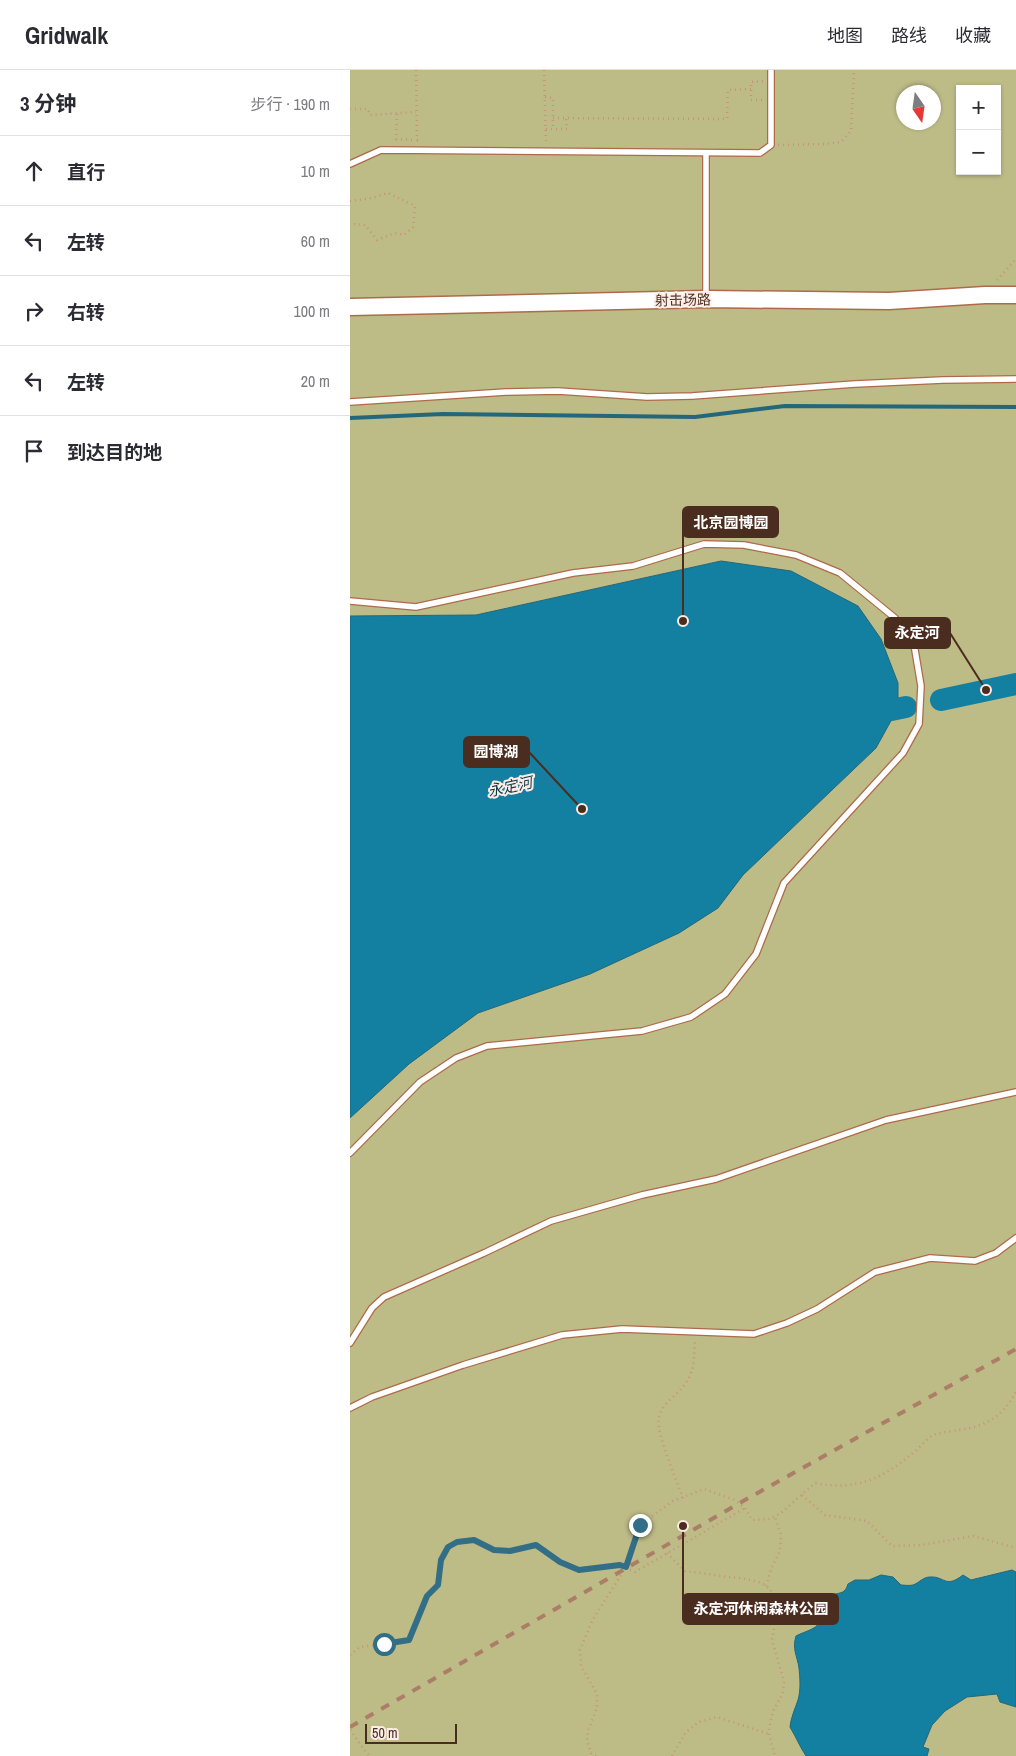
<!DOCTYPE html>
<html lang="zh">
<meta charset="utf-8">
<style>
:root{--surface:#fff;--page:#f7f7f7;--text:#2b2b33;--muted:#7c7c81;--line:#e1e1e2}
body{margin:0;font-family:"Archivo Narrow","Noto Sans SC",sans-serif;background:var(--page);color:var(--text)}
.controls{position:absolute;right:15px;top:15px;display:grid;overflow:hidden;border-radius:0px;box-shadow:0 1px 4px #0004}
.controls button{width:45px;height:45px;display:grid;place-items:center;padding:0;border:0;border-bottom:1px solid var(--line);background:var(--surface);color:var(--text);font:25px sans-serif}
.compass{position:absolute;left:546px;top:15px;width:45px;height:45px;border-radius:50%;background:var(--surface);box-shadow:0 1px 4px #0004;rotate:167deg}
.scale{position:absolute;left:15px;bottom:12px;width:92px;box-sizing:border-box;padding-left:5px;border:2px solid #4b2d1f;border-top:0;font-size:14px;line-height:18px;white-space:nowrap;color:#4b2d1f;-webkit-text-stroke:4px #fdede6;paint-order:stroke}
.stop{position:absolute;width:15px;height:15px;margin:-11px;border:4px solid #326f86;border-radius:50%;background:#fff}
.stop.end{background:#326f86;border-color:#fff;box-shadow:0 1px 5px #0008}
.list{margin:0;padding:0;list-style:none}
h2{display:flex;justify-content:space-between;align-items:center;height:65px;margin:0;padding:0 20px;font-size:21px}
h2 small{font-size:16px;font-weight:400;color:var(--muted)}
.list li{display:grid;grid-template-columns:32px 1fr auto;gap:15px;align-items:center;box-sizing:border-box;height:70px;padding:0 20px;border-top:1px solid var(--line)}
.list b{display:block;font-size:19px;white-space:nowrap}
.list em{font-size:16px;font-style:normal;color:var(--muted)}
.icon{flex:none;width:28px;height:28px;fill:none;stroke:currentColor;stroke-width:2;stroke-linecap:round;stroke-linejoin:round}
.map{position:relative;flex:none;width:666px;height:1686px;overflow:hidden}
header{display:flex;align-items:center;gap:30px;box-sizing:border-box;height:70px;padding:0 25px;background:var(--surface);border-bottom:1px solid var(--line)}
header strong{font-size:24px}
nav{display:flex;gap:28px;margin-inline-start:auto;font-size:18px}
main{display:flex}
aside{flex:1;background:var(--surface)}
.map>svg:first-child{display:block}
.green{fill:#bdbb86;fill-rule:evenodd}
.water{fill:#1380a2;stroke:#24677b}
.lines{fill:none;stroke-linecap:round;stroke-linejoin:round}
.stream{stroke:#24677b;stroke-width:4}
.river{stroke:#1380a2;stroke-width:22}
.lane-casing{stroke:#af6a49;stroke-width:8}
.secondary-casing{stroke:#af6a49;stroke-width:19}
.path{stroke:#c7937b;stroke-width:2.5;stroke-dasharray:1 4;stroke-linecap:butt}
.lane{stroke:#fff;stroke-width:5.5}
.secondary{stroke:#fff;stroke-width:16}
.rail{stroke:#ac7d67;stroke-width:4;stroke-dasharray:9 9;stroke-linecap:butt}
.route{stroke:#326f86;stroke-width:6}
.labels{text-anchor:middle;stroke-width:4;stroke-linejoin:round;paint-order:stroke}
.street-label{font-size:14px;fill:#4b2d1f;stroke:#fdede6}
.water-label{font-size:15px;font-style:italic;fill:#0f3a49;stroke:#fdede6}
.leader{fill:none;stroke:#4b2d1f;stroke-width:2}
.callout-dot{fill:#4b2d1f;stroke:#fdede6;stroke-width:2}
.callout{fill:#4b2d1f;stroke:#4b2d1f;stroke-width:2}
.callout-label{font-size:15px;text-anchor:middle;font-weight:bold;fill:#fff}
</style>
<header>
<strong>Gridwalk</strong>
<nav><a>地图</a><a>路线</a><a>收藏</a></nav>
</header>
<main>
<aside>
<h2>3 分钟<small>步行 · 190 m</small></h2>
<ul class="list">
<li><svg class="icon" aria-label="ahead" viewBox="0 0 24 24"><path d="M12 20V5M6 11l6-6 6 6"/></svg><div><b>直行</b></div><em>10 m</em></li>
<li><svg class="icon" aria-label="left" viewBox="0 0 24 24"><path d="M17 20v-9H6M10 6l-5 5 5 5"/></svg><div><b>左转</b></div><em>60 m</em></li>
<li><svg class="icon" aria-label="right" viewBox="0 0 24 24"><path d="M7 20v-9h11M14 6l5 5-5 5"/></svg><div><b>右转</b></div><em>100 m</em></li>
<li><svg class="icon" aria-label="left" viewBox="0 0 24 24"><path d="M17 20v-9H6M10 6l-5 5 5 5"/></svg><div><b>左转</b></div><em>20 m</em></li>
<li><svg class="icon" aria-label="arrive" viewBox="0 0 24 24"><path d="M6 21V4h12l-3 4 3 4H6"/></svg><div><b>到达目的地</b></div></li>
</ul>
</aside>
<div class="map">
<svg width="666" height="1686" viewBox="0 0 666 1686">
<rect width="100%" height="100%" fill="#fdc0a4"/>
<path class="green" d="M0 0H666V1686H0ZM610 19H647V101H610ZM554 22H584V52H554Z"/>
<g class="water">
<path d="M371 491 441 501 508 536 531 569 548 613V638L526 678 393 805 368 838 329 863 240 904 128 943 59 994 0 1048V546L126 545Z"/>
<path d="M662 1500 666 1502V1637L650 1632 647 1624 617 1627 595 1641 582 1655 573 1677 579 1679 577 1686H456C450 1677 446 1667 440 1657 441 1647 445 1639 448 1630 451 1620 450 1608 449 1598 447 1585 442 1579 446 1566 462 1558 474 1559 471 1537 474 1532 477 1527 483 1525 491 1522 495 1524 498 1514L505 1510H519L531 1505 543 1507 551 1515C554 1515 559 1516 563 1515 569 1513 573 1507 580 1507 595 1506 595 1519 613 1505L621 1510Z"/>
</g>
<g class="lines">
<path class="stream" d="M0 348 93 344 345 347 435 336 666 337"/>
<g class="river">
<path d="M591 630 666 614"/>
<path d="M517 645 556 637"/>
</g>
<g class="lane-casing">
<g id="lane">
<path d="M0 94 31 80 410 83 421 75V0"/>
<path d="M356 228V83"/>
<path d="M0 332 156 322 208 321 297 327 342 326 505 314 593 310 666 309"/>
<path d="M0 531 66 537 223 503 283 496 354 474 394 475 446 485 490 503 545 548 564 574 571 616 569 654 553 683 434 813 406 884 375 924 341 947 292 961 137 976 106 988 70 1012 0 1083"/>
<path d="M0 1273 22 1238 34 1227 134 1183 201 1151 292 1125 366 1109 536 1050 666 1022"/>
<path d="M0 1338 22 1327 113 1295 212 1265 272 1259 404 1264 437 1253 467 1239 525 1202 580 1188 625 1191 646 1183 666 1168"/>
</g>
</g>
<g class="secondary-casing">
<path id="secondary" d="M0 237 356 229 539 231 635 225H666"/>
</g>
<g class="path">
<path d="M66 0 67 70H69"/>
<path d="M194 0 196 73"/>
<path d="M195 27 203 28V59"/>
<path d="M412 30H401V12L414 11"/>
<path d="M0 39H18L20 45 66 42"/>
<path d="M47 44 46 69 63 70"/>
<path d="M203 48 377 49 378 20 401 19"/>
<path d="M196 59H217L216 48"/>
<path d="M428 75 475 74 491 72 501 61 504 0"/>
<path d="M0 131 22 128 38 123 65 136 63 157 54 165 45 163 27 170 15 155 3 154 0 155"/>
<path d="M647 210 666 189"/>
<path d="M452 1425 475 1445 517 1451 542 1476 572 1475 623 1466 666 1478"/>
<path d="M333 1428C327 1411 305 1362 309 1347 313 1331 329 1325 337 1311 345 1300 344 1283 345 1270"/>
<path d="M317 1483 335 1501 396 1509 412 1513 420 1519 426 1530 427 1540 422 1570 434 1611 433 1623 424 1639 420 1653 419 1664 425 1686"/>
<path d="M416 1516 421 1499 430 1481 431 1465 425 1447"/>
<path d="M0 1585 10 1577 59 1570 77 1526 88 1515 91 1490 98 1477 107 1473 124 1470 144 1480 161 1481 186 1475 210 1492 229 1500 269 1495 285 1502 395 1438"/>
<path d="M0 1660 19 1686"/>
<path d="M246 1686 241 1683 237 1671 238 1661 247 1638V1624L231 1596 230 1580 242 1551 276 1497 290 1455 323 1431 354 1419 385 1430 395 1438 402 1450 420 1449 431 1443 465 1413C506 1421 532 1409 563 1383 570 1378 578 1366 586 1364 593 1362 602 1361 609 1360 637 1356 652 1347 666 1322"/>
<path d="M322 1686 336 1662 349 1652 367 1647 419 1664"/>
</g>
<use href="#lane" class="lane"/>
<use href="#secondary" class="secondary"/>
<path class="rail" d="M0 1657 395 1430 666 1279"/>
</g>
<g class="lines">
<path class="route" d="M34 1574 59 1570 77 1526 88 1515 91 1490 98 1477 107 1472 124 1470 144 1480 160 1481 186 1475 210 1492 229 1500 270 1495 276 1497 290 1455"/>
</g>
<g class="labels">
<g class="street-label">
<text transform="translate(333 230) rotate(-1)" y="5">射击场路</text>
</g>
<g class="water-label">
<text transform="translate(160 717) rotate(-12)" y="5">永定河</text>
</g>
</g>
<path class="leader" d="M333 551L333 452M636 620L600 563M232 739L179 682M333 1456L333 1539"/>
<g class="callout-dot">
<circle cx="333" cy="551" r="5"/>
<circle cx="636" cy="620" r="5"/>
<circle cx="232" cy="739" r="5"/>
<circle cx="333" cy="1456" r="5"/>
</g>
<g class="callout">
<rect x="333" y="437" width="95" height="30" rx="5"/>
<rect x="535" y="548" width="65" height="30" rx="5"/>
<rect x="114" y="667" width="65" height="30" rx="5"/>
<rect x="333" y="1524" width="155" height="30" rx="5"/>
</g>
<g class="callout-label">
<text x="381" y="458">北京园博园</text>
<text x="567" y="568">永定河</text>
<text x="146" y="687">园博湖</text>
<text x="411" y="1544">永定河休闲森林公园</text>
</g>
</svg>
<div class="controls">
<button>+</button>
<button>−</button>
</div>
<svg class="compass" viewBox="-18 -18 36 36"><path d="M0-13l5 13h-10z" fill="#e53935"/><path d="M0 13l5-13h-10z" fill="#7c7c81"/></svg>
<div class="scale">50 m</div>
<div class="stop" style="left:34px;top:1574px"></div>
<div class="stop end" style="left:290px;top:1455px"></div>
</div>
</main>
